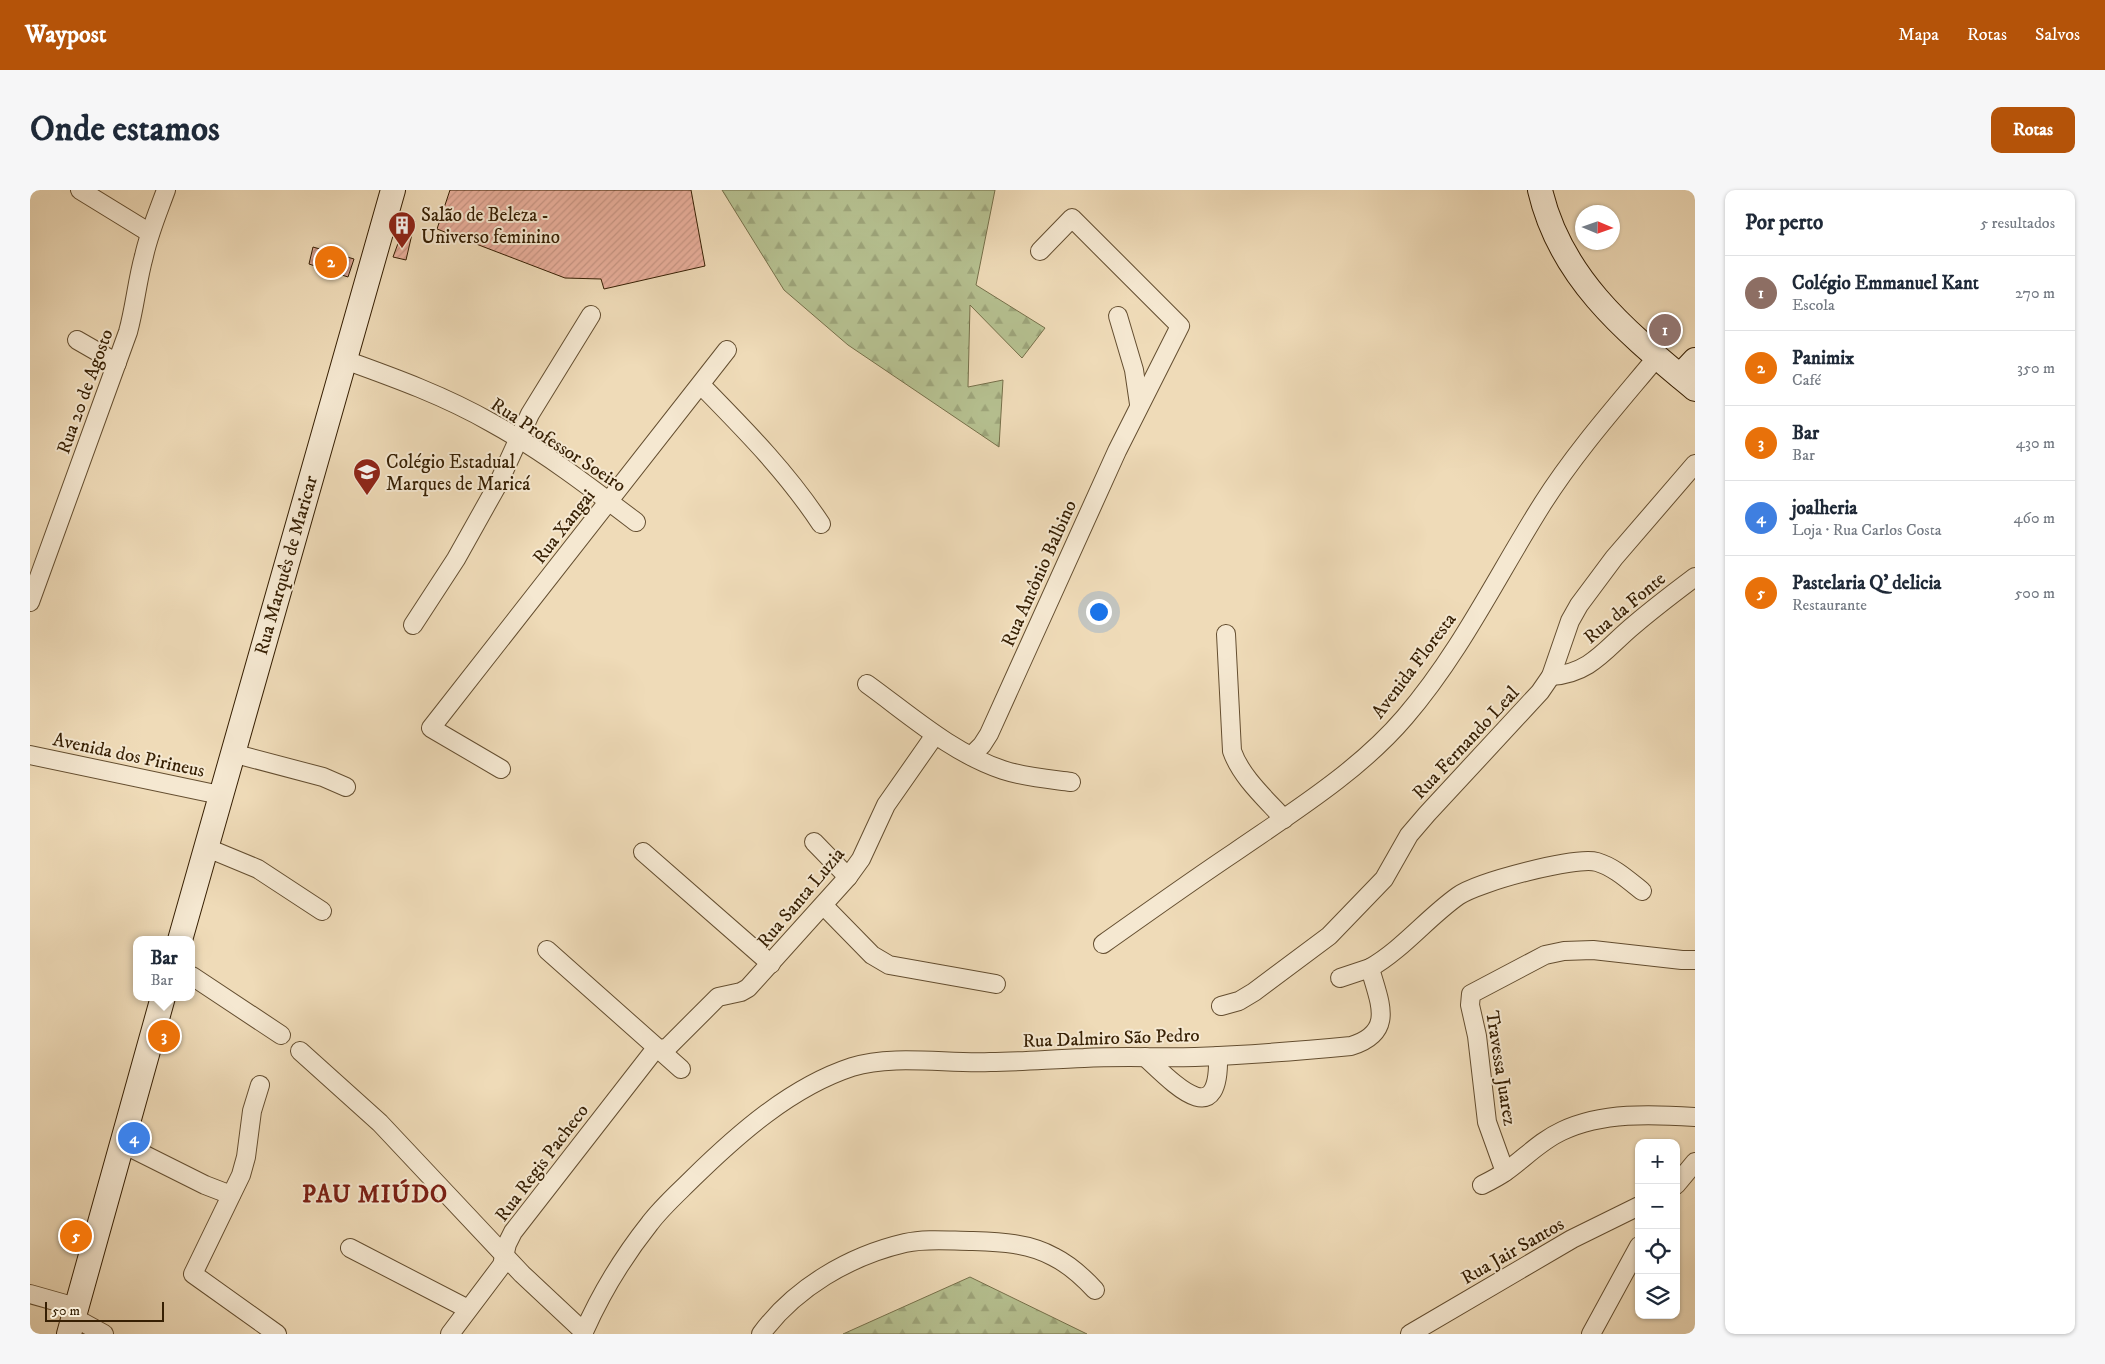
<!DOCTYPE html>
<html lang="pt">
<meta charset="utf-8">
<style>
:root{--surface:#fff;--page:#f6f6f7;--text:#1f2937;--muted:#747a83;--line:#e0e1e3;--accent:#b45309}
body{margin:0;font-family:"IM FELL DW Pica",serif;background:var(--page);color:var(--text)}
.controls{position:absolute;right:15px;bottom:15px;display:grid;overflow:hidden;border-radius:10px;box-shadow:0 1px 4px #0004}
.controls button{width:45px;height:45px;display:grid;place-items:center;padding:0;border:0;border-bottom:1px solid var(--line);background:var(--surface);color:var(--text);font:25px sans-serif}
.compass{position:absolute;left:1545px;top:15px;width:45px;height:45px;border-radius:50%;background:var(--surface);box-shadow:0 1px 4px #0004;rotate:92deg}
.scale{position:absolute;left:15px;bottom:12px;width:119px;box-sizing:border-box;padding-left:5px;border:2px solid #361f03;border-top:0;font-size:14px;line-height:18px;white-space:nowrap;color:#361f03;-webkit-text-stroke:4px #f5e8d1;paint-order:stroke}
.you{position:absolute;left:1068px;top:421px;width:18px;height:18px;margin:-12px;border:4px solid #fff;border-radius:50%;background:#1a73e8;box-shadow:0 0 0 8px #1a73e833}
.badge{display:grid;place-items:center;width:32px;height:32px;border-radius:50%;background:var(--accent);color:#fff;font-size:16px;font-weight:700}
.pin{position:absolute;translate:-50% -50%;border:2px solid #fff;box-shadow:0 1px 5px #0006}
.popup{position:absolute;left:103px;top:746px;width:62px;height:65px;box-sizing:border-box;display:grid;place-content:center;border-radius:10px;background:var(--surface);filter:drop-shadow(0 1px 4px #0005);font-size:16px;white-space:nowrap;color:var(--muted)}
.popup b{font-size:19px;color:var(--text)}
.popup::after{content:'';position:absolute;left:50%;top:100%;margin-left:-10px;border:10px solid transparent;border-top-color:var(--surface)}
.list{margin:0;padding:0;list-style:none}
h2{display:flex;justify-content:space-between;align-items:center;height:65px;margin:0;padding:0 20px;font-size:21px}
h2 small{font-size:16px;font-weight:400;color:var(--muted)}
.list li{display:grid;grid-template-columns:32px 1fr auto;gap:15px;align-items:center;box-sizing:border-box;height:75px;padding:0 20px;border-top:1px solid var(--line)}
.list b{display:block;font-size:19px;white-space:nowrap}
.list p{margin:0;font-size:16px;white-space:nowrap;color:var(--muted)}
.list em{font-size:16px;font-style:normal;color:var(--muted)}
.icon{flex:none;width:28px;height:28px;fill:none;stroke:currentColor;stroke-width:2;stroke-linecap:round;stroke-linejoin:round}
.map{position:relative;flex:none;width:1665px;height:1144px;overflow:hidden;border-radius:10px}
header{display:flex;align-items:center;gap:30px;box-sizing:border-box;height:70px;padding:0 25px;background:var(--accent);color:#fff}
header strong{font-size:24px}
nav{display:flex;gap:28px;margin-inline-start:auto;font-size:18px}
.intro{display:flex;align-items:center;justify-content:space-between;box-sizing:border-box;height:120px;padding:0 30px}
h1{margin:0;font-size:35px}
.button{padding:12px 22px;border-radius:10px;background:var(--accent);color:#fff;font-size:18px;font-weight:700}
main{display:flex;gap:30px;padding:0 30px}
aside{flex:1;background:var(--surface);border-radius:10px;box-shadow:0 1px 4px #0004}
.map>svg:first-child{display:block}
.forest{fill:url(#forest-firs);stroke:#76704a}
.building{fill:url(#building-hatch);stroke:#361f03}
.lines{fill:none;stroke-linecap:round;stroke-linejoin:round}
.minor-casing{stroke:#644e30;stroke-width:20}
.secondary-casing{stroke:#361f03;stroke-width:26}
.minor{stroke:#f5e8d1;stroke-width:18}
.secondary{stroke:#f5e8d1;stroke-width:24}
.labels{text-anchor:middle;stroke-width:4;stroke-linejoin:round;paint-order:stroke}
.poi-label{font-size:19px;fill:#361f03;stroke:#f5e8d1;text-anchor:start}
.street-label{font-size:19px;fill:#361f03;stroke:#f5e8d1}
.district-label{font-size:24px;font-weight:bold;letter-spacing:1px;fill:#7a1f14;stroke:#f5e8d1}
</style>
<header>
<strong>Waypost</strong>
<nav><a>Mapa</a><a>Rotas</a><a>Salvos</a></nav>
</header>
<div class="intro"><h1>Onde estamos</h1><a class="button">Rotas</a></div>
<main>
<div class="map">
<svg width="1665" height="1144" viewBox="0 0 1665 1144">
<defs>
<pattern id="forest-firs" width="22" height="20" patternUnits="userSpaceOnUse" patternTransform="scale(1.25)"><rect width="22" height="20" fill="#b6c191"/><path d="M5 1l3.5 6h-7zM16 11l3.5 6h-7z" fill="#9da57b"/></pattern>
<pattern id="building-hatch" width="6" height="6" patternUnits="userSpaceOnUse" patternTransform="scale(1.25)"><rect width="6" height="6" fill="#e9af9c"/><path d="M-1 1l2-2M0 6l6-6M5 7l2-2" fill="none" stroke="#c89685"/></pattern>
</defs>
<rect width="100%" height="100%" fill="#efdbb8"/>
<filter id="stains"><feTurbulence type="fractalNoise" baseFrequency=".004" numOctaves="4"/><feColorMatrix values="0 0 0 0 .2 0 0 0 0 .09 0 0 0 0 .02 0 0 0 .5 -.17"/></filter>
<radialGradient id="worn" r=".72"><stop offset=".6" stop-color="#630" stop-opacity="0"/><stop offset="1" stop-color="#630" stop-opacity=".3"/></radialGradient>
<g class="forest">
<path d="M692 0H965L946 95 1015 138 992 168 940 115 938 197 973 190 969 257 818 155 754 100Z"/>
<path d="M940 1087 1057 1144H813Z"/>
</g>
<g class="building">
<path d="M420 0H661L675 76 574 99 571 89 535 88 407 39Z"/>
<path d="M377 29 385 31 376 70 363 67Z"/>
<path d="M283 57 324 69 318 87 279 74Z"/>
</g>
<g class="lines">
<g class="minor-casing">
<g id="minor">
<path d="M50 0 120 43"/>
<path d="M1088 126 1104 180 1109 214"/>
<path d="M47 150 87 173"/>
<path d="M315 170C365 188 415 206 462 233 513 261 560 297 606 332"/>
<path d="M671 195C715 240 756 281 791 334"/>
<path d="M0 412 98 142C105 117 107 91 114 66 119 43 128 22 136 0"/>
<path d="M383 435 426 369 468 294 500 224 561 125"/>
<path d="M1196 444 1202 561C1211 587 1236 609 1254 629"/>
<path d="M1521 486C1561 484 1577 457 1604 435 1624 418 1645 402 1665 387"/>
<path d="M837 494C880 525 922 563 973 580 994 587 1018 589 1041 592"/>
<path d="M202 563 293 587 316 597"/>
<path d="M0 565 190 605"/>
<path d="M941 566 952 555 959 544 1087 261 1150 136 1042 28 1010 61"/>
<path d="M471 579 401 538 697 160"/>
<path d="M784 652 818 687"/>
<path d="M175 657 228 679 292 721"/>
<path d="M613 662 741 774"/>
<path d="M794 716 842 765 859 775 966 794"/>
<path d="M1073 754C1117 723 1160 692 1205 662 1263 622 1329 581 1375 527 1431 462 1468 384 1513 313 1546 261 1588 214 1627 167"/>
<path d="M517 760 651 879"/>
<path d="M162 786 251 845"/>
<path d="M1310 788 1340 778"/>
<path d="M1191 816 1209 811 1224 802 1299 746 1354 689 1379 645 1397 624 1510 502 1521 486 1540 431 1549 415 1584 368 1665 274"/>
<path d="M270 861 350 933 492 1084 554 1142"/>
<path d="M1115 867C1144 894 1190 943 1188 866"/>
<path d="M230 895 222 921 216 967 211 985 163 1084 247 1144"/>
<path d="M91 953 175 995 201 1005"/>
<path d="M1475 982 1457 932 1447 846 1440 815 1441 804 1515 765 1534 761 1563 760 1652 770H1665"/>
<path d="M1452 995C1460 991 1468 987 1475 982 1495 968 1510 951 1532 941 1572 922 1622 924 1665 927"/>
<path d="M1646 995 1665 972"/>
<path d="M320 1058 438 1119"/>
<path d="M0 1104 46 1117"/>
<path d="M43 1127 74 1144"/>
<path d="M420 1144 472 1075 477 1054 483 1042 623 862 638 857 688 807 711 802 718 798 818 687 831 669 856 615 905 545"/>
<path d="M553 1144C570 1105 593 1067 620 1033 632 1017 648 1003 663 988 708 944 761 897 822 877 863 864 917 874 960 872 991 872 1022 869 1054 868 1091 866 1128 868 1165 867 1217 865 1269 861 1321 856 1366 842 1349 812 1340 778 1373 759 1397 728 1428 706 1448 692 1546 666 1567 672 1584 677 1598 690 1612 701"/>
<path d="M731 1144C765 1098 819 1066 875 1053 897 1048 921 1051 943 1051 971 1052 999 1053 1024 1067 1040 1075 1053 1087 1065 1100"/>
<path d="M1380 1144 1542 1049 1609 1016"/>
<path d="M1561 1144 1609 1056"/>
</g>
</g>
<g class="secondary-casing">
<g id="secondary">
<path d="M1510 0C1531 90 1598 143 1665 199"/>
<path d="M1650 186 1665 170"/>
<path d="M150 750 363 0"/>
<path d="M39 1144 133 807"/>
</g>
</g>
<use href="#minor" class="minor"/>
<use href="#secondary" class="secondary"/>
</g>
<defs>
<g id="building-pin" transform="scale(1.4375)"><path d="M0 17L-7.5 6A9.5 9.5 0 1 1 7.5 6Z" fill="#8f2418" stroke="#f5e8d1"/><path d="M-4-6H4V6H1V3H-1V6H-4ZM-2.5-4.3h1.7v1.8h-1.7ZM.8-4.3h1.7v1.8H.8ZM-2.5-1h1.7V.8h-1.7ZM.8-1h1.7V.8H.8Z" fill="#fff"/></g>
<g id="school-pin" transform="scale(1.4375)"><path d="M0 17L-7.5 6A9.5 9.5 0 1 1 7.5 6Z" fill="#8f2418" stroke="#f5e8d1"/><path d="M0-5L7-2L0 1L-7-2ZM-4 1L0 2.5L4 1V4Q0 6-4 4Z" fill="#fff"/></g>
</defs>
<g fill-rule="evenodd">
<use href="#building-pin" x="372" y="35"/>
<use href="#school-pin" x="337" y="282"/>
</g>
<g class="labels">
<g class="poi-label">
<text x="391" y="31">Salão de Beleza -<tspan x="391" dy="22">Universo feminino</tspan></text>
<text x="356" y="278">Colégio Estadual<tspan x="356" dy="22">Marques de Maricá</tspan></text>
</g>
<g class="street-label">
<text transform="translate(54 201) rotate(-70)" y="7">Rua 20 de Agosto</text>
<text transform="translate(529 254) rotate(33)" y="7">Rua Professor Soeiro</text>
<text transform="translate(533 336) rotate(-52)" y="7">Rua Xangai</text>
<text transform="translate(255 375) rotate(-74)" y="7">Rua Marquês de Maricar</text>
<text transform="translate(1008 383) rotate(-66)" y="7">Rua Antônio Balbino</text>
<text transform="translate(1594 417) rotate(-40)" y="7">Rua da Fonte</text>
<text transform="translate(1383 475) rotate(-53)" y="7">Avenida Floresta</text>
<text transform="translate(1435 552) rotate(-47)" y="7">Rua Fernando Leal</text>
<text transform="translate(99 564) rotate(12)" y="7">Avenida dos Pirineus</text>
<text transform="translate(770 707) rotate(-50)" y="7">Rua Santa Luzia</text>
<text transform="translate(1081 847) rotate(-2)" y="7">Rua Dalmiro São Pedro</text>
<text transform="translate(1472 878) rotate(81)" y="7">Travessa Juarez</text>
<text transform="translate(511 972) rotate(-53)" y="7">Rua Regis Pacheco</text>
<text transform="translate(1482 1060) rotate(-30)" y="7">Rua Jair Santos</text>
</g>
<g class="district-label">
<text x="345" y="1012">PAU MIÚDO</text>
</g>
</g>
<rect width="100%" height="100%" filter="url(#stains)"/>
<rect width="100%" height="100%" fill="url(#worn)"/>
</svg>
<div class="controls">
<button>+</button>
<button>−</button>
<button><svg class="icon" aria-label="locate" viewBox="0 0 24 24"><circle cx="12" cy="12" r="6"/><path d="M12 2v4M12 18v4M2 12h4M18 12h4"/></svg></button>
<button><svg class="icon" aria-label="layers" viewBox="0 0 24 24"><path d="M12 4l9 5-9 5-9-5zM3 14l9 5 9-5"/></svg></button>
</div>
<svg class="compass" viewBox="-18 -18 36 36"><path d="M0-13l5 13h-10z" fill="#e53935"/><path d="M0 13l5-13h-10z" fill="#747a83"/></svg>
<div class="scale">50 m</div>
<div class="you"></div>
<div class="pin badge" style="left:1635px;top:140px;background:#8d6e63">1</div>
<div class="pin badge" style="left:301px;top:72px;background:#e8710a">2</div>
<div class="pin badge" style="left:134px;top:846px;background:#e8710a">3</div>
<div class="popup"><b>Bar</b>Bar</div>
<div class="pin badge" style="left:104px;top:948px;background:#3f7fe0">4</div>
<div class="pin badge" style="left:46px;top:1046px;background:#e8710a">5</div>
</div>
<aside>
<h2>Por perto<small>5 resultados</small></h2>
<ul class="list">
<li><span class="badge" style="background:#8d6e63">1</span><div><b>Colégio Emmanuel Kant</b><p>Escola</p></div><em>270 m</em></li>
<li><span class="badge" style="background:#e8710a">2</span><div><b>Panimix</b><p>Café</p></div><em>350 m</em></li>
<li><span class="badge" style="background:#e8710a">3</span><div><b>Bar</b><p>Bar</p></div><em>430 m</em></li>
<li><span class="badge" style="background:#3f7fe0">4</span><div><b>joalheria</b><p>Loja · Rua Carlos Costa</p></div><em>460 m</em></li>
<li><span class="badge" style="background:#e8710a">5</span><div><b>Pastelaria Q' delicia</b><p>Restaurante</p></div><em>500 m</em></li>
</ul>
</aside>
</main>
